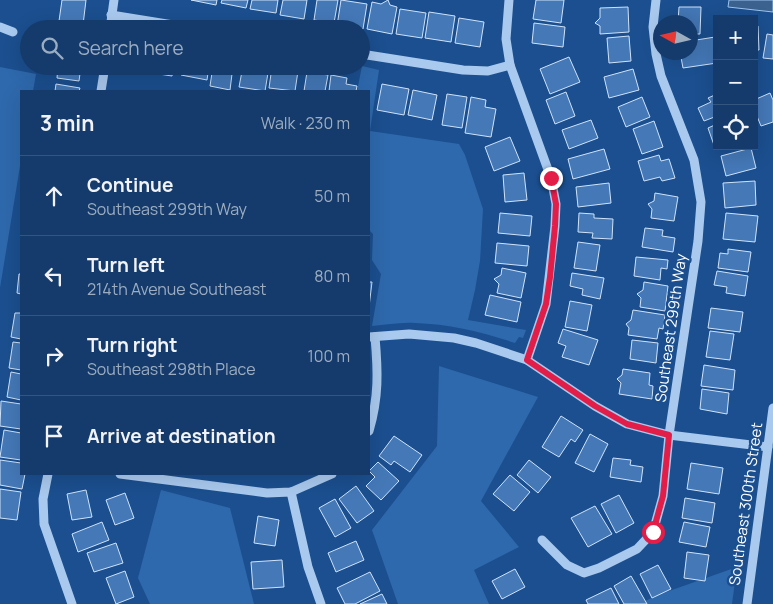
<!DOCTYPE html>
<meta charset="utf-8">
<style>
:root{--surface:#143b6b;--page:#1d4271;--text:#f1f3f6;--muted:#9dadc1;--line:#33557e}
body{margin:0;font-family:Manrope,sans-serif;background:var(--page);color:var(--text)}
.controls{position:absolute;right:15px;top:15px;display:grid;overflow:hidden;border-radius:0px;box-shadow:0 5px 20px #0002}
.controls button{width:45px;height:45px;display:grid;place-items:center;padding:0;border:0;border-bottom:1px solid var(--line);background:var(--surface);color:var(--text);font:25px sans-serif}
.compass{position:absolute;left:653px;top:15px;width:45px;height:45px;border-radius:50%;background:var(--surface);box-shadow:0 5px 20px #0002;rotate:278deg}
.stop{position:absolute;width:15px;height:15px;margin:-11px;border:4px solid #e11d48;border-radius:50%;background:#fff}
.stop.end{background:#e11d48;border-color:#fff;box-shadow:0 1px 5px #0008}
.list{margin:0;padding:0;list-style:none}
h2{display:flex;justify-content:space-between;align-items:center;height:65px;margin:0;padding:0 20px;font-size:21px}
h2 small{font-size:16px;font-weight:400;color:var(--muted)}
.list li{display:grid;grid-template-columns:32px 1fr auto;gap:15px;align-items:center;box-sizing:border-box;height:80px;padding:0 20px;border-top:1px solid var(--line)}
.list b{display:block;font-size:19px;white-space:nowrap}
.list p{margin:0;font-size:16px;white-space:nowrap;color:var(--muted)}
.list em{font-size:16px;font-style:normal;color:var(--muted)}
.icon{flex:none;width:28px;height:28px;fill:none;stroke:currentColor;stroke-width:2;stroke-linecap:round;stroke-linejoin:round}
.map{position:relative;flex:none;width:773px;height:604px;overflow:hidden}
.search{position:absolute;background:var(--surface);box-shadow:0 5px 20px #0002;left:20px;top:20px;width:350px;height:55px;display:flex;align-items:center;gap:12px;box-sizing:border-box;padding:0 18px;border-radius:28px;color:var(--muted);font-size:19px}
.panel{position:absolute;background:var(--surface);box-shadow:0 5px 20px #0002;left:20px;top:90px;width:350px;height:385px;border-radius:0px}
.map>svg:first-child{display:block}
.green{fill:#2e69ad}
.water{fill:#3c6290;stroke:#9cc4f0}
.building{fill:#4478b7;stroke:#cfe3fa}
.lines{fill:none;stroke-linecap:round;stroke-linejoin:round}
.minor{stroke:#a9c9ee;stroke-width:9}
.route{stroke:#e11d48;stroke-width:6}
.labels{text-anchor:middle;stroke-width:5;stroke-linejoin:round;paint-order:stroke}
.street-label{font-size:15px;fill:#fff;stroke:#1b4f8f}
</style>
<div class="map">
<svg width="773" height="604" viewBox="0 0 773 604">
<rect width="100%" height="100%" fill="#1b4f8f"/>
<g class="green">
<path d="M362 66 379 70 370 131 459 144 465 155 483 209 480 261 475 290 468 320 526 330 523 338 519 337 515 343C482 332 449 324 415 323 401 322 386 325 372 326L381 274 372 260 373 234 369 230V91H357Z"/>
<path d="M0 67 36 74 33 91H21V160L0 288Z"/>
<path d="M439 366 538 397 481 501 519 547 474 570 489 604H398L372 530 437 446Z"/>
<path d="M161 490 230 508 254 604H150L138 578Z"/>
<path d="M737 567 732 604H640L655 596Z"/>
</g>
<path class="water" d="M729 0H773V12L728 7Z"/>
<g class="building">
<path d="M62 0H86L83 25 59 21Z"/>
<path d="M191 0H217L216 5Z"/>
<path d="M222 0H248L246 8 221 3Z"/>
<path d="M252 0H278L276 13 250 9Z"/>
<path d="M283 0H307L304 19 280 15Z"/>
<path d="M317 0H338L334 23 314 20Z"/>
<path d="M341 0 367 4 363 29 337 26Z"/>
<path d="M388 0 390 5 397 7 392 34 367 29 372 2 381 4Z"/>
<path d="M536 0H564L561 23 533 19Z"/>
<path d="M628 7 629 32 600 34V26L595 23 600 18V8Z"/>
<path d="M679 7H701L700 34H690V22H678Z"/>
<path d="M400 9 426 13 422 38 396 34Z"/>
<path d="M429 12 455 16 451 42 425 38Z"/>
<path d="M459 18 484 22 480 47 455 43Z"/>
<path d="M534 23 565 27 563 47 532 43Z"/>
<path d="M754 26H758L759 50H754Z"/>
<path d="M767 34 773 35V59L763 58Z"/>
<path d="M629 36 631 61 609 63 607 38Z"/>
<path d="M715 37 717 63 683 68 680 52H690V41Z"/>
<path d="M569 57 580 82 550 94 540 69Z"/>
<path d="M58 66H81L79 81 57 78Z"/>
<path d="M123 66H149L148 73 122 69Z"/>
<path d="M153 66H174L172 76 152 73Z"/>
<path d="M183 66H209L207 80 181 75Z"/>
<path d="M213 66H233L230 90 210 86Z"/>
<path d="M243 66 269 67 265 91 239 87Z"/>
<path d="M272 67 298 71 295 91 269 88Z"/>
<path d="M633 69 639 90 609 98 604 77Z"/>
<path d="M307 72 328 75 325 91H304Z"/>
<path d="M331 75 347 78 346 84 357 86 356 91H329Z"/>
<path d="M56 84 80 88 79 91H55Z"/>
<path d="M382 84 409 89 404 115 377 110Z"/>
<path d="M413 90 437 95 432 120 408 115Z"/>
<path d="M566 92 575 116 555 124 546 100Z"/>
<path d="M770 93 773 100V122L761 126 754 109V100Z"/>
<path d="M447 94 467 97 462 128 442 125Z"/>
<path d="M717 94V116L704 121 698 108 711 102 708 98Z"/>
<path d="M471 97 486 100 485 107 496 109 491 137 465 133Z"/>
<path d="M642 97 650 117 626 127 618 107Z"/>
<path d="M591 120 598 138 569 149 562 130Z"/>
<path d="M654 121 663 147 642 154 633 129Z"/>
<path d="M717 124V146H719L715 148 708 128Z"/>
<path d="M510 137 520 161 494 171 485 147Z"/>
<path d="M751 148 756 168 726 176 721 156Z"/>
<path d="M604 149 610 169 573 179 568 159Z"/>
<path d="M659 155 661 161 669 159 675 178 662 181 660 177 644 181 638 161Z"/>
<path d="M524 173 527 200 505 202 503 175Z"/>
<path d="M755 181 756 205 725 208 723 183Z"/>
<path d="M609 183 611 203 578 207 576 187Z"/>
<path d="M655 193 678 197 674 221 651 218 652 209 648 204 654 201Z"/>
<path d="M500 213 532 216 530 236 498 233Z"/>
<path d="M579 213 594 214V218L613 219 612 239 592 238 593 233 578 232Z"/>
<path d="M726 213 758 216 755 242 723 239Z"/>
<path d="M645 228 663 230 662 236 675 238 673 252 642 247Z"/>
<path d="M578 242 600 245 596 271 574 268Z"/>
<path d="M497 243 529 246 527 266 495 263Z"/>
<path d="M728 249 751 252 748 272 718 268 720 253 728 254Z"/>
<path d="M636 257 668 260 667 269 661 268 660 280 634 276Z"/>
<path d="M502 268 526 273 521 298 497 293 499 284 494 279 501 275Z"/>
<path d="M717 271 748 276 745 296 726 293 727 287 714 285Z"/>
<path d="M572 273 604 278 600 299 582 295 583 289 570 286Z"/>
<path d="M19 274H21V294L17 293Z"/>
<path d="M369 282H372L369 307Z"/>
<path d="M644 282 668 286 665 311 640 307 641 298 637 294 643 290Z"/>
<path d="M490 295 521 302 517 322 485 315Z"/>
<path d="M570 301 592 305 587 331 565 327Z"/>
<path d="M711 308 743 312 740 332 708 328Z"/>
<path d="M633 310 665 315 663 329 659 328 657 339 628 335 629 328 626 324 631 320Z"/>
<path d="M15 313H21V339L11 337Z"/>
<path d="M563 329 598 340 589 365 562 357 566 346 558 343Z"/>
<path d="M710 331 734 334 730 360 706 357Z"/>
<path d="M632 340 658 343 656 363 630 359Z"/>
<path d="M13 342 21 343V370L9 368Z"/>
<path d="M704 365 735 370 733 390 701 386Z"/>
<path d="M623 369 650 373 649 385 653 386 652 399 619 394 621 383 617 379 622 375Z"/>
<path d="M11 372 21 374V400L7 397Z"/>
<path d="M702 389 729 393 727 414 700 409Z"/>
<path d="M1 401 21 404V429L0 426Z"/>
<path d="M561 416 583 430 575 442 571 439 559 457 542 447Z"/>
<path d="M4 430 21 433V460L0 457Z"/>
<path d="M590 434 608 444 594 472 575 463Z"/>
<path d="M394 436 422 455 410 472 394 461 391 465 379 456Z"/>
<path d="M613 458 631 460 630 465 643 467 641 482 610 477Z"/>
<path d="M0 460 21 463V474H25L22 489 0 485Z"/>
<path d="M529 460 551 477 538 493 517 475Z"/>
<path d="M378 462 399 481 381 500 366 486 375 477 369 471Z"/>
<path d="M691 463 723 468 719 494 687 489Z"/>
<path d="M510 475 530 492 514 511 493 494Z"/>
<path d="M356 486 374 511 357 523 339 499Z"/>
<path d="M0 489 21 492 17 520 0 518Z"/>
<path d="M86 490 92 517 72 520 67 494Z"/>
<path d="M125 493 134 518 115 525 106 500Z"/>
<path d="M619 495 634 523 616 533 601 504Z"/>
<path d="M685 498 715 503 712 523 682 518Z"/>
<path d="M335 499 351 528 335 537 319 508Z"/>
<path d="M595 506 612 534 588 547 571 518Z"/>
<path d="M258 516 279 520 275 546 254 543Z"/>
<path d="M102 522 109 540 78 552 72 534Z"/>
<path d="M684 522 710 527 706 547 679 542Z"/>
<path d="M356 541 364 560 336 572 328 553Z"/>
<path d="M116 543 123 563 94 572 87 553Z"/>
<path d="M687 552 709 555 705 581 684 578Z"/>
<path d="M282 560 284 587 253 589 251 562Z"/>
<path d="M658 565 671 589 652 598 640 574Z"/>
<path d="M515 569 525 587 502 599 492 581Z"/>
<path d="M125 571 134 597 116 604 106 578Z"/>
<path d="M370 572 380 591 355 604H345L337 588Z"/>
<path d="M631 576 647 604H624L614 586Z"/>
<path d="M611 588 619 604H588L586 600Z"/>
<path d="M382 594 387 604H360Z"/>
</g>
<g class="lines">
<g class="minor">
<path d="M509 0 506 39 510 65 551 178 556 204 555 226 546 304 527 360"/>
<path d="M111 15 198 29"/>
<path d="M0 27 13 32"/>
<path d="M110 29 114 0"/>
<path d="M361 54 463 70 488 71 510 65"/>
<path d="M101 91 105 66"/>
<path d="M369 337 409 334 454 338 476 343 527 360 595 406 627 424 669 435 768 447"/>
<path d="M369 431C379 397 378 371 375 337"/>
<path d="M48 474 43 499 44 524 72 604"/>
<path d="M120 474 267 493 291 492 332 474"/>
<path d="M291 492 308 567 321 604"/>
<path d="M542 540 567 565 584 573 599 568 637 549 653 532 663 496 669 435 698 241 701 202 694 160 661 76 656 54 653 27 656 0"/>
<path d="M747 604 773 408"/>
</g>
</g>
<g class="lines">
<path class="route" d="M551 178 556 204 555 226 550 277 546 304 527 360 595 406 627 424 669 435 663 496 653 532"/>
</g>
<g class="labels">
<g class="street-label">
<text transform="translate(671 328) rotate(-82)" y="5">Southeast 299th Way</text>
<text transform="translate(746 504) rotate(-82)" y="5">Southeast 300th Street</text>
</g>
</g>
</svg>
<div class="controls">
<button>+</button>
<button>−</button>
<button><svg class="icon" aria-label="locate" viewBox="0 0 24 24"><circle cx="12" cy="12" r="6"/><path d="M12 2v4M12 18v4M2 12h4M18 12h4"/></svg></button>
</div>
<svg class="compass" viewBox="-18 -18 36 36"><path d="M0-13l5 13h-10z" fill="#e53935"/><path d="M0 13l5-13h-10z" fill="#9dadc1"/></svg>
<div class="stop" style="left:653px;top:532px"></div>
<div class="stop end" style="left:551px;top:178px"></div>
<div class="search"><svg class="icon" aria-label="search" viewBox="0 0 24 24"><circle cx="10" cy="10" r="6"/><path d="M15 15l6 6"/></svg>Search here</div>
<section class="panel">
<h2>3 min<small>Walk · 230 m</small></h2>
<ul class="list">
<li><svg class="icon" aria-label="ahead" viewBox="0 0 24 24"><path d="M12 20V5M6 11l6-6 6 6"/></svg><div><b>Continue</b><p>Southeast 299th Way</p></div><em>50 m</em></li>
<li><svg class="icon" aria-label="left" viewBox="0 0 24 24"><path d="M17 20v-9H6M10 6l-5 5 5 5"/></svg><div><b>Turn left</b><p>214th Avenue Southeast</p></div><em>80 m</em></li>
<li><svg class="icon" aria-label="right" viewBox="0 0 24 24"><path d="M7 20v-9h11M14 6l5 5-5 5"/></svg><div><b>Turn right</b><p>Southeast 298th Place</p></div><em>100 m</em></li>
<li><svg class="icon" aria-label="arrive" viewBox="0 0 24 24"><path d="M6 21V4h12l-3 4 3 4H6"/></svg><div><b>Arrive at destination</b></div></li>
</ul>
</section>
</div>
